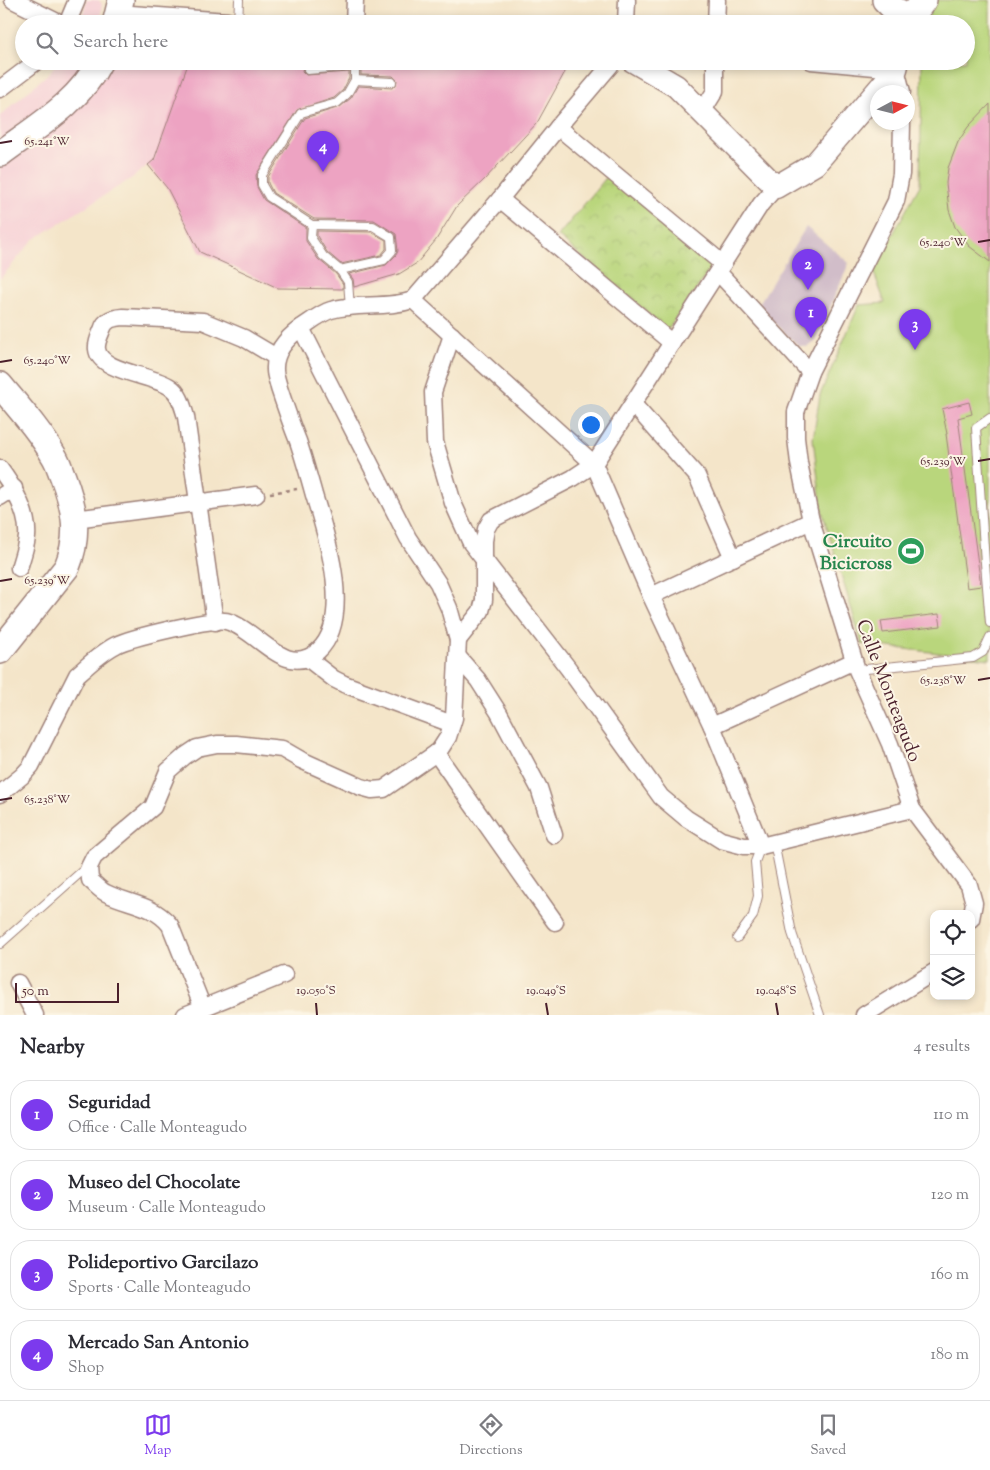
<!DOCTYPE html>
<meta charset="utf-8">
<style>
:root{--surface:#fff;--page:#f7f7f7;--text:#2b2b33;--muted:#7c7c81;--line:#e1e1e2;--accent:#7c3aed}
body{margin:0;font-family:"Sorts Mill Goudy",serif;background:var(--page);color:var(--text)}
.controls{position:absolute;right:15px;bottom:15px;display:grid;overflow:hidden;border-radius:10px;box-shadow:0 2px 8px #0003}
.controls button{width:45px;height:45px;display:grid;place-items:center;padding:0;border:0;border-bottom:1px solid var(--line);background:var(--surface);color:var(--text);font:25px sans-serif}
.compass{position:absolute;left:870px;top:85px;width:45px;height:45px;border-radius:50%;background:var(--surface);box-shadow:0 2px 8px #0003;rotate:83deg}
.scale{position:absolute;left:15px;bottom:12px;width:104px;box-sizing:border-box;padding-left:5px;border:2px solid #4a1f2b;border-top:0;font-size:14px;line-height:18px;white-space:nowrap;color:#4a1f2b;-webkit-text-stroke:4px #fcf5e5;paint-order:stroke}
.you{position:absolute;left:590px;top:424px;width:18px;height:18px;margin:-12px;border:4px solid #fff;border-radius:50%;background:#1a73e8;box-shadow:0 0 0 8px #1a73e833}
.badge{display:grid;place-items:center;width:32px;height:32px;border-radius:50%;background:var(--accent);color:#fff;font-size:16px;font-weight:700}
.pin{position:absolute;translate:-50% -41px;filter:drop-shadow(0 1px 2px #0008)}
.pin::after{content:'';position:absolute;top:26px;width:18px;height:15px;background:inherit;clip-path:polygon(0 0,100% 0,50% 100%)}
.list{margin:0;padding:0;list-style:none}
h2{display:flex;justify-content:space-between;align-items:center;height:65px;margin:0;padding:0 20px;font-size:21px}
h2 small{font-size:16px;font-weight:400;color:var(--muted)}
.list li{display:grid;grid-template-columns:32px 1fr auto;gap:15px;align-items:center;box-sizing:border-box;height:70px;margin:0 10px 10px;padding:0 10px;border:1px solid var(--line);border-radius:20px}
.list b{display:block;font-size:19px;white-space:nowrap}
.list p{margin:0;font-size:16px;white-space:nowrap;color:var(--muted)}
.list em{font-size:16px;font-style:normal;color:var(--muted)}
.icon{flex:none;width:28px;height:28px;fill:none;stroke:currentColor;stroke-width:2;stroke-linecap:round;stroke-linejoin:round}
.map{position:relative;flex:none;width:990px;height:1015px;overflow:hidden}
.search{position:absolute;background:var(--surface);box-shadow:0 2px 8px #0003;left:15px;right:15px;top:15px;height:55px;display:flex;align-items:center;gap:12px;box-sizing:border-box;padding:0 18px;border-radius:28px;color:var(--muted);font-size:19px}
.sheet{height:385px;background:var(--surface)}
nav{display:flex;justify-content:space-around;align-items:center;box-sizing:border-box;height:70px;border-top:1px solid var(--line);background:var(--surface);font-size:14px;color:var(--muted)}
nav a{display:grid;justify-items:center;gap:2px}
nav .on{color:var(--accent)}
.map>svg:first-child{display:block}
.built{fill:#f6cfd6}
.industrial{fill:#d1bdc9}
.grass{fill:#b9d67c;stroke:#827a54}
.park{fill:url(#park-crowns);stroke:#827a54}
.building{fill:#eda3c2}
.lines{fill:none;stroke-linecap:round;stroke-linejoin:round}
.lane-casing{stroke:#9f827a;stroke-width:10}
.street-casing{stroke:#9f827a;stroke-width:19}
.secondary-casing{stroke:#9f827a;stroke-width:25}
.primary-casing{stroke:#9f827a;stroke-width:28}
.path{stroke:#9f827a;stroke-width:2.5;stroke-dasharray:4 4;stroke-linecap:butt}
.lane{stroke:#fff;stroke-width:8}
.street{stroke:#fff;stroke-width:16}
.secondary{stroke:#fff;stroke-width:22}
.primary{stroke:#fff;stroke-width:25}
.ticks{fill:none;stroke:#4a1f2b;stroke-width:2}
.labels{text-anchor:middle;stroke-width:4;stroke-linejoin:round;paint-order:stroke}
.leisure-label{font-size:19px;font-weight:bold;fill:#27864d;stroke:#fcf5e5;text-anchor:end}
.street-label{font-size:19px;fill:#4a1f2b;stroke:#fcf5e5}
.ticks-label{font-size:12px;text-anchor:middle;fill:#4a1f2b;stroke:#fcf5e5;stroke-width:4;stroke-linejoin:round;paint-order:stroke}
</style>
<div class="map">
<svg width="990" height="1015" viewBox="0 0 990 1015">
<defs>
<pattern id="park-crowns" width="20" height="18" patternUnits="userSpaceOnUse" patternTransform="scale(1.25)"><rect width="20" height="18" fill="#b9d67c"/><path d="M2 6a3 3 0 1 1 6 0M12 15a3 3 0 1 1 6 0" fill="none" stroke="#a1b76b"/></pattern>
</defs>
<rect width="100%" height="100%" fill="#fcf5e5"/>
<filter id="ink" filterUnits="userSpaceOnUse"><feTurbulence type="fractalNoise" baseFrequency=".02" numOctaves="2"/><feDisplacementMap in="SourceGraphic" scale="10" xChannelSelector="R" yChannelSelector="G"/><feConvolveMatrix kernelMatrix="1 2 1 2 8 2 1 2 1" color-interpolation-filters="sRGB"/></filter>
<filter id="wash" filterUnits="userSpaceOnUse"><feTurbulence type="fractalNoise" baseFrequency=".0096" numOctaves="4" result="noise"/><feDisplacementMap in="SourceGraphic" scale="20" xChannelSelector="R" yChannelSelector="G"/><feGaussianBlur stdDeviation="1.12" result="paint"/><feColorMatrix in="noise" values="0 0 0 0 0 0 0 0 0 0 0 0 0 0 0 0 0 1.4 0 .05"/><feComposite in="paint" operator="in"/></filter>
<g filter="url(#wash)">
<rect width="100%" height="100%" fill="#f4e5c9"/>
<g class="built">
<path d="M86 0H99L102 4 100 24H81Z"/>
<path d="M58 61H189L154 160 132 178 33 240 0 279V116L50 72Z"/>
</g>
<path class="industrial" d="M806 227 849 263 815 342 807 347 799 346 757 307Z"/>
<path class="grass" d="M934 0H990V659L862 644 822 511 813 439 820 395 859 305 885 303 873 270 920 185 922 61H966V24H926Z"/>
<path class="park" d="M610 173 718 259 667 330 558 236Z"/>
<g id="blocks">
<g class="building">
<path d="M189 61H344L308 64 303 67 302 71 306 75 349 72V78L343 90 334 98 297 110 256 175 257 187 264 200 306 228V241L318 259 336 274 343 284V289L278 288 200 252 167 188 148 165 154 160Z"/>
<path d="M361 61H571L537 123 485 179 457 206 436 240 417 263 399 274 354 287 353 279 349 274 386 265 396 255 398 251 396 234 374 220 314 219 273 193 268 183V177L305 118 340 107 351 98 358 86 392 88 396 85 397 80 393 76 361 75Z"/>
<path d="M990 104V262L969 246 955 227 949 210 946 183 948 168 958 142 968 127Z"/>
<path d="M317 231 371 232 386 240V249L381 255 341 264 327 252 317 236Z"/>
<path d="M969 402 972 414 958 418 981 586 967 588 946 434H947L942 409Z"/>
<path d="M939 614 941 626 883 633 881 621Z"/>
</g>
</g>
</g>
<g filter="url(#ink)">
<use href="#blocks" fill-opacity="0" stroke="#9f827a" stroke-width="1"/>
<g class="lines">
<g class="lane-casing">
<g id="lane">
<path d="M238 24 239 0"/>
<path d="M308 70 355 66"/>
<path d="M355 80 392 82"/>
<path d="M312 225 373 226 391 237 392 251 384 260 340 270"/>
<path d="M350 307 348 282 340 270 323 256 311 238 312 225 269 197 262 185V175L301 113 337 103 347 94 355 80V61"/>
<path d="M990 418 976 428 985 563 990 623"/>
<path d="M857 670 973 658 983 652 990 637"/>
<path d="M774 842 792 933 820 1015"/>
<path d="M737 938 753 916 758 896 755 862 761 846"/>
<path d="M0 944 89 865"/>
</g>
</g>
<g class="street-casing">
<g id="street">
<path d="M13 0 61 24"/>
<path d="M67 24 77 0"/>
<path d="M354 24 355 0"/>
<path d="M626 24 627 0"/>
<path d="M716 24 717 0"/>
<path d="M811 61 896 69 902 92"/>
<path d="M0 89 37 61"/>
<path d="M702 112 715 91V61"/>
<path d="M902 122 901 174 896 201 810 372 796 412V438L799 463 811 521 857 670 890 744 912 809 969 885 974 903 971 919"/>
<path d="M558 127 723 264"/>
<path d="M500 199 672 343"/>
<path d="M718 272 810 372"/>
<path d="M413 300 594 464 651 596 712 726 761 846 912 809"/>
<path d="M452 335 433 392 435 442 453 503 471 543 568 668 661 797 686 818 721 840 744 846H761"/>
<path d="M633 404 697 476 733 558"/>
<path d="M0 469C14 488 29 513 27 537 26 547 22 558 19 568"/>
<path d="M0 497 14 488"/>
<path d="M75 519 256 495"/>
<path d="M651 596 811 521"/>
<path d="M215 622 186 417C183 407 180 393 170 387 154 375 99 372 97 349 96 343 100 335 102 330 105 319 113 318 123 317L203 321 244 338 276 357"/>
<path d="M458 640 481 611 484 600V541L486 529 491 520 573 478 594 464 761 204 776 187"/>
<path d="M458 657 478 680 499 713 539 788 554 835"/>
<path d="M307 658 334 679 344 684 452 724"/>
<path d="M712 726 854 661"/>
<path d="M436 753 555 922"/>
<path d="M0 794 22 776 31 766 77 675C88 665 102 652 116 645 129 638 212 618 226 621 258 629 285 680 318 651 354 618 326 534 314 495 309 477 304 459 298 441 291 424 285 406 279 388 278 382 275 376 275 370 274 352 288 337 302 327 310 322 321 313 331 310 357 302 386 309 413 300L500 199 558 127 614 61"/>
<path d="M18 983 35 1015"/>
<path d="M203 1008 170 925C153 904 128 904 106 893 100 890 95 884 90 880L89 867 94 857 153 807 168 771 185 756 197 748 217 744H236L282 749 301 760 361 787 372 790 384 789 439 751 448 737 454 718 458 640 449 608 438 583 408 538 301 328"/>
<path d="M185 1015 284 975"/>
<path d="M864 1015 934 972"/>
</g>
</g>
<g class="secondary-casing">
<g id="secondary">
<path d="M117 16 227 24"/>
<path d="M633 61 676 86 776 187 815 164 896 69 898 61"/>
</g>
</g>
<g class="primary-casing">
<g id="primary">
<path d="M885 0 895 10 911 18"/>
<path d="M911 18 924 0"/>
<path d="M115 24 121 0"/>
<path d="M0 154C36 127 79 103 100 61"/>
<path d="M0 385C19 408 39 430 54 456 58 462 60 470 63 477 75 509 80 535 67 567L0 651"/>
</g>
</g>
<path class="path" d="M270 493 297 489"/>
<use href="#lane" class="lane"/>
<use href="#street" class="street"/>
<use href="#secondary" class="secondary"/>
<use href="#primary" class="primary"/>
</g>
</g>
<path class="ticks" d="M0 143 12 141M978 242 990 240M0 362 12 360M978 461 990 459M0 581 12 579M978 680 990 678M0 800 12 798M316 1003 317 1015M546 1003 548 1015M776 1003 778 1015"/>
<defs>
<g id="stadium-disc" transform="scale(1.4375)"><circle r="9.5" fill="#2e9e5b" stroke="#fcf5e5"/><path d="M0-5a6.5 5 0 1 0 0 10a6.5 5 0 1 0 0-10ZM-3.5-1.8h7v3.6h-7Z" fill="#fff"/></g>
</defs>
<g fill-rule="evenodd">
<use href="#stadium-disc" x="911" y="551"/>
</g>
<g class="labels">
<g class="leisure-label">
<text x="892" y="547">Circuito<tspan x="892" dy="22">Bicicross</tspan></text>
</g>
<g class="street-label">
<text transform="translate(890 690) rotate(69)" y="7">Calle Monteagudo</text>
</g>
</g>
<g class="ticks-label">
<text x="47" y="145">65.241°W</text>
<text x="943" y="246">65.240°W</text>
<text x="47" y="364">65.240°W</text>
<text x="943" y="465">65.239°W</text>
<text x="47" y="584">65.239°W</text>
<text x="943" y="684">65.238°W</text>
<text x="47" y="803">65.238°W</text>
<text x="316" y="994">19.050°S</text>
<text x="546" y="994">19.049°S</text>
<text x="776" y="994">19.048°S</text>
</g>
</svg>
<div class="controls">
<button><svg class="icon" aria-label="locate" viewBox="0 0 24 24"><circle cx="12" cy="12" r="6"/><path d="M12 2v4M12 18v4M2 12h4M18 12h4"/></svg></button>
<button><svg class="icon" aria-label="layers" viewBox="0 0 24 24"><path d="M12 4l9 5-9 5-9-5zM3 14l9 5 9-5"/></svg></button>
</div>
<svg class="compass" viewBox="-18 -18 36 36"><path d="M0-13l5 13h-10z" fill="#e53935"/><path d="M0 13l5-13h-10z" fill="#7c7c81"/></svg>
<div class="scale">50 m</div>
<div class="you"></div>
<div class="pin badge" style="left:811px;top:338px">1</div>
<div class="pin badge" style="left:808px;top:290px">2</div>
<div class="pin badge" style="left:915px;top:350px">3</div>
<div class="pin badge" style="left:323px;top:172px">4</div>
<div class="search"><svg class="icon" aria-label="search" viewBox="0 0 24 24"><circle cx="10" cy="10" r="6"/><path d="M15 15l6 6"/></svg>Search here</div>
</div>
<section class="sheet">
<h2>Nearby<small>4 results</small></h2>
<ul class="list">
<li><span class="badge">1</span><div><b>Seguridad</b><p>Office · Calle Monteagudo</p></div><em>110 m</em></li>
<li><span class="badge">2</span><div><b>Museo del Chocolate</b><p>Museum · Calle Monteagudo</p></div><em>120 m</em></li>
<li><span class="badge">3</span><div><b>Polideportivo Garcilazo</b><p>Sports · Calle Monteagudo</p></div><em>160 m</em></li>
<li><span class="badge">4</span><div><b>Mercado San Antonio</b><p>Shop</p></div><em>180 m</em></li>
</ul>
</section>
<nav>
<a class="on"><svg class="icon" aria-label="map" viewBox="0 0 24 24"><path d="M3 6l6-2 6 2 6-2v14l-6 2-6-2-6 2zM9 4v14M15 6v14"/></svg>Map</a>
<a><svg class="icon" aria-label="directions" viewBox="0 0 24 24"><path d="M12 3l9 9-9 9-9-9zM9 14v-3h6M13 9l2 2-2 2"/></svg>Directions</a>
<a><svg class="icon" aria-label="saved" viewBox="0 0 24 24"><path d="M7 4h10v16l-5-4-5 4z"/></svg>Saved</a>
</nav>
